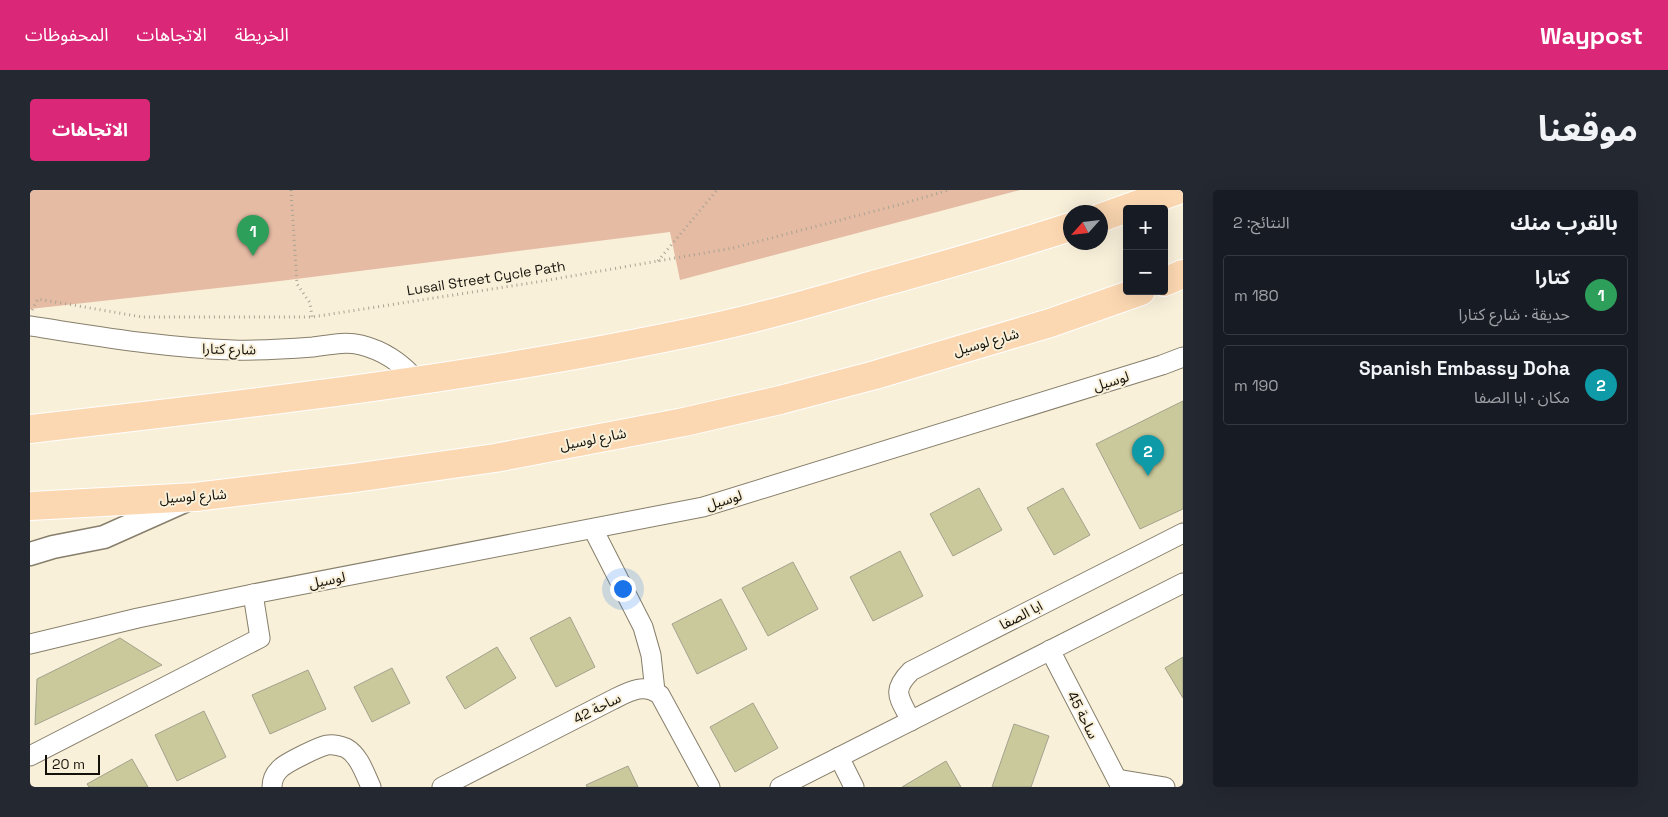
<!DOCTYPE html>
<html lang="ar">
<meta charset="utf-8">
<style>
:root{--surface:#171b24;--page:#242831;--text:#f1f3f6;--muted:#9ea1a6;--line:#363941;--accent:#db2777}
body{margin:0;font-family:"Space Grotesk","Noto Sans Arabic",sans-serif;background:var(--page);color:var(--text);direction:rtl}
.controls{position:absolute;right:15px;top:15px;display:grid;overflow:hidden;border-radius:5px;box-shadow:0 5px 20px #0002}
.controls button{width:45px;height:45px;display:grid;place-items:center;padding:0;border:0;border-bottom:1px solid var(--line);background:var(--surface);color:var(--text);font:25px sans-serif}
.compass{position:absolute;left:1033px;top:15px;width:45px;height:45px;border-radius:50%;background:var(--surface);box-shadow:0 5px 20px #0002;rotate:243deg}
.scale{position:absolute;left:15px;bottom:12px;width:55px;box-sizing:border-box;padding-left:5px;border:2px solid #14110a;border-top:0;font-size:14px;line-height:18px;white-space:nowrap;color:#14110a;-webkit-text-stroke:4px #f9f0da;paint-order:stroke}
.you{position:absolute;left:592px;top:398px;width:18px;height:18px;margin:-12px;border:4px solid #fff;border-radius:50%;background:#1a73e8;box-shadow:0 0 0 8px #1a73e833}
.badge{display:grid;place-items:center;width:32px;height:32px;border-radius:50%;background:var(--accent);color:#fff;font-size:16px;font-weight:700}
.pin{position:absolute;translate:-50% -41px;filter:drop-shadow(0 1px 2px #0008)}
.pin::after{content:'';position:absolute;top:26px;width:18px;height:15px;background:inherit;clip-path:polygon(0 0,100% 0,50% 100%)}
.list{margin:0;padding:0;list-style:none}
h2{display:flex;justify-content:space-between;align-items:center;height:65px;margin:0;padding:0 20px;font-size:21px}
h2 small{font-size:16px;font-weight:400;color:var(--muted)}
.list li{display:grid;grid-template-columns:32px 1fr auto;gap:15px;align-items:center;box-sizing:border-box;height:80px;margin:0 10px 10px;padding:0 10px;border:1px solid var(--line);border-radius:5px}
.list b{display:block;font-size:19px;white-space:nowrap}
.list p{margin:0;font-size:16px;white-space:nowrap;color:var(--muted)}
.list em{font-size:16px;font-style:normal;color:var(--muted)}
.map{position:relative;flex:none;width:1153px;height:597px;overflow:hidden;direction:ltr;border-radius:5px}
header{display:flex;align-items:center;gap:30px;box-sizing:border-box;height:70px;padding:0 25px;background:var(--accent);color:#fff}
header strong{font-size:24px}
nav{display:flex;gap:28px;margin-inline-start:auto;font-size:18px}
.intro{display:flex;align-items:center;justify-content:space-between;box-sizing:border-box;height:120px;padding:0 30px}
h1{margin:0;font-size:35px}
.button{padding:12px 22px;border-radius:5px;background:var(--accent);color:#fff;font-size:18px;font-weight:700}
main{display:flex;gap:30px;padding:0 30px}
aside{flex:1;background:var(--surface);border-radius:5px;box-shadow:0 5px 20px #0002}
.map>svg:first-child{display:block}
.green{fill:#e5bba4}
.building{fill:#cac99b;stroke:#a3a28d}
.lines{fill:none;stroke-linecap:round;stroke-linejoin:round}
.minor-casing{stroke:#877f6b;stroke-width:21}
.tertiary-casing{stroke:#877f6b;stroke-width:25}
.trunk-casing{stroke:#fff;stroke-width:30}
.path{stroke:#aaa392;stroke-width:3;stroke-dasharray:1 4;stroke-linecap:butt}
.minor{stroke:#fff;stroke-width:19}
.tertiary{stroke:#fff;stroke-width:22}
.trunk{stroke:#fcd8b2;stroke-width:28}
.labels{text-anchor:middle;stroke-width:4;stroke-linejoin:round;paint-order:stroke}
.street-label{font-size:14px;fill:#14110a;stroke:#f9f0da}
</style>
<header>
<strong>Waypost</strong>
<nav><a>الخريطة</a><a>الاتجاهات</a><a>المحفوظات</a></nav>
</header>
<div class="intro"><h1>موقعنا</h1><a class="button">الاتجاهات</a></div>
<main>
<aside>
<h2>بالقرب منك<small>النتائج: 2</small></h2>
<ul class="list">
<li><span class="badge" style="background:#2e9e5b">1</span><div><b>كتارا</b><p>حديقة · شارع كتارا</p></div><em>180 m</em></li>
<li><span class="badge" style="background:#0f9aa8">2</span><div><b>Spanish Embassy Doha</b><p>مكان · ابا الصفا</p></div><em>190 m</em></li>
</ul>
</aside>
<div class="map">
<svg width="1153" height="597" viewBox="0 0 1153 597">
<rect width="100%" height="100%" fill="#f9f0da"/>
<path class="green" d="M0 0H990L650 90 640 42 250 91 0 119Z"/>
<g class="building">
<path d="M1153 211V319L1110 339 1066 254Z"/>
<path d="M949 298 972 340 923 366 900 324Z"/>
<path d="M1033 298 1060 345 1024 365 997 318Z"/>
<path d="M870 361 893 406 843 431 820 387Z"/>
<path d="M763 372 788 419 738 446 712 398Z"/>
<path d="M691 409 717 459 667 484 642 434Z"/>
<path d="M540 427 565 477 526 497 500 448Z"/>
<path d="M90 448 132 475 5 535 7 489Z"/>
<path d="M467 457 486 488 435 519 416 487Z"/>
<path d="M1153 467V508L1135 478Z"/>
<path d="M362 478 380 513 342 532 324 497Z"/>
<path d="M278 480 296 519 240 544 222 505Z"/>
<path d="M723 513 748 558 705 582 680 537Z"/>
<path d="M174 521 196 567 147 591 125 545Z"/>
<path d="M984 534 1019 546 1001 597H962Z"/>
<path d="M102 569 118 597H59L57 594Z"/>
<path d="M916 571 931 597H872Z"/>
<path d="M598 576 608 597H557L556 595Z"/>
</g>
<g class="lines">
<g class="minor-casing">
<g id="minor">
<path d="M0 136C67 146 135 158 203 160 229 161 256 159 283 157 299 155 314 151 331 155 355 161 372 173 387 191"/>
<path d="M563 339 613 437 621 465 625 501"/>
<path d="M0 454 108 428 223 404 673 317 1132 175 1153 167"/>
<path d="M1020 460 1091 597"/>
<path d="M881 531C870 508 860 502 881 481L1153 343"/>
<path d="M0 566 230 448 223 404"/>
<path d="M809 567 824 597"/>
<path d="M1087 589 1135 597"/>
<path d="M242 597C242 589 246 582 252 577 260 571 288 557 297 555 303 554 311 556 316 558 329 565 335 584 341 597"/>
<path d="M412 597 582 510C598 502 614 492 630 505L680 597"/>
<path d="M750 597 1153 393"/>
</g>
</g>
<g class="tertiary-casing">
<path id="tertiary" d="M0 364 23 357 74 347 157 310"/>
</g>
<g class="trunk-casing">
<g id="trunk">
<path d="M1070 28 1148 0"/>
<path d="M1134 92 1153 84"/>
<path d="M0 239C228 213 456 187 681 138 733 127 784 112 836 97 904 78 973 59 1040 37"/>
<path d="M0 316 165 307 324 288 465 268 654 232 750 210 845 185 1020 133 1111 101"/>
</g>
</g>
<g class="path">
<path d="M261 0 267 94 280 113 282 127"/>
<path d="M628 71 687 0"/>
<path d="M2 120 8 109 112 127H282L507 92 703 58 868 15 919 0"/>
</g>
<use href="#minor" class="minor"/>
<use href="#tertiary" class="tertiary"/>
<use href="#trunk" class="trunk"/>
</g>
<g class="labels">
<g class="street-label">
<text transform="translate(456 88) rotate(-9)" y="5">Lusail Street Cycle Path</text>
<text transform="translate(956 152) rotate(-16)" y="5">شارع لوسيل</text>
<text transform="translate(199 159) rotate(1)" y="5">شارع كتارا</text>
<text transform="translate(1081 191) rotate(-17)" y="5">لوسيل</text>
<text transform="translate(563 249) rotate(-11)" y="5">شارع لوسيل</text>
<text transform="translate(163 306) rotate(-4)" y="5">شارع لوسيل</text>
<text transform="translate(694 310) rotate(-17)" y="5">لوسيل</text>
<text transform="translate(297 390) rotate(-11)" y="5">لوسيل</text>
<text transform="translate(991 425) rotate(-27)" y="5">ابا الصفا</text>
<text transform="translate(567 518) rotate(-27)" y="5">ساحة 42</text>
<text transform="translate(1053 525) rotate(63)" y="5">ساحة 45</text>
</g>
</g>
</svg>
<div class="controls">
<button>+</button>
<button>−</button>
</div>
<svg class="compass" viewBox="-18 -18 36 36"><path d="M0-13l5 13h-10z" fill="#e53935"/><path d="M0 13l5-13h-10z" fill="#9ea1a6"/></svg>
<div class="scale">20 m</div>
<div class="you"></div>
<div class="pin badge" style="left:223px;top:66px;background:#2e9e5b">1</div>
<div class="pin badge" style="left:1118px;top:286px;background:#0f9aa8">2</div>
</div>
</main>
